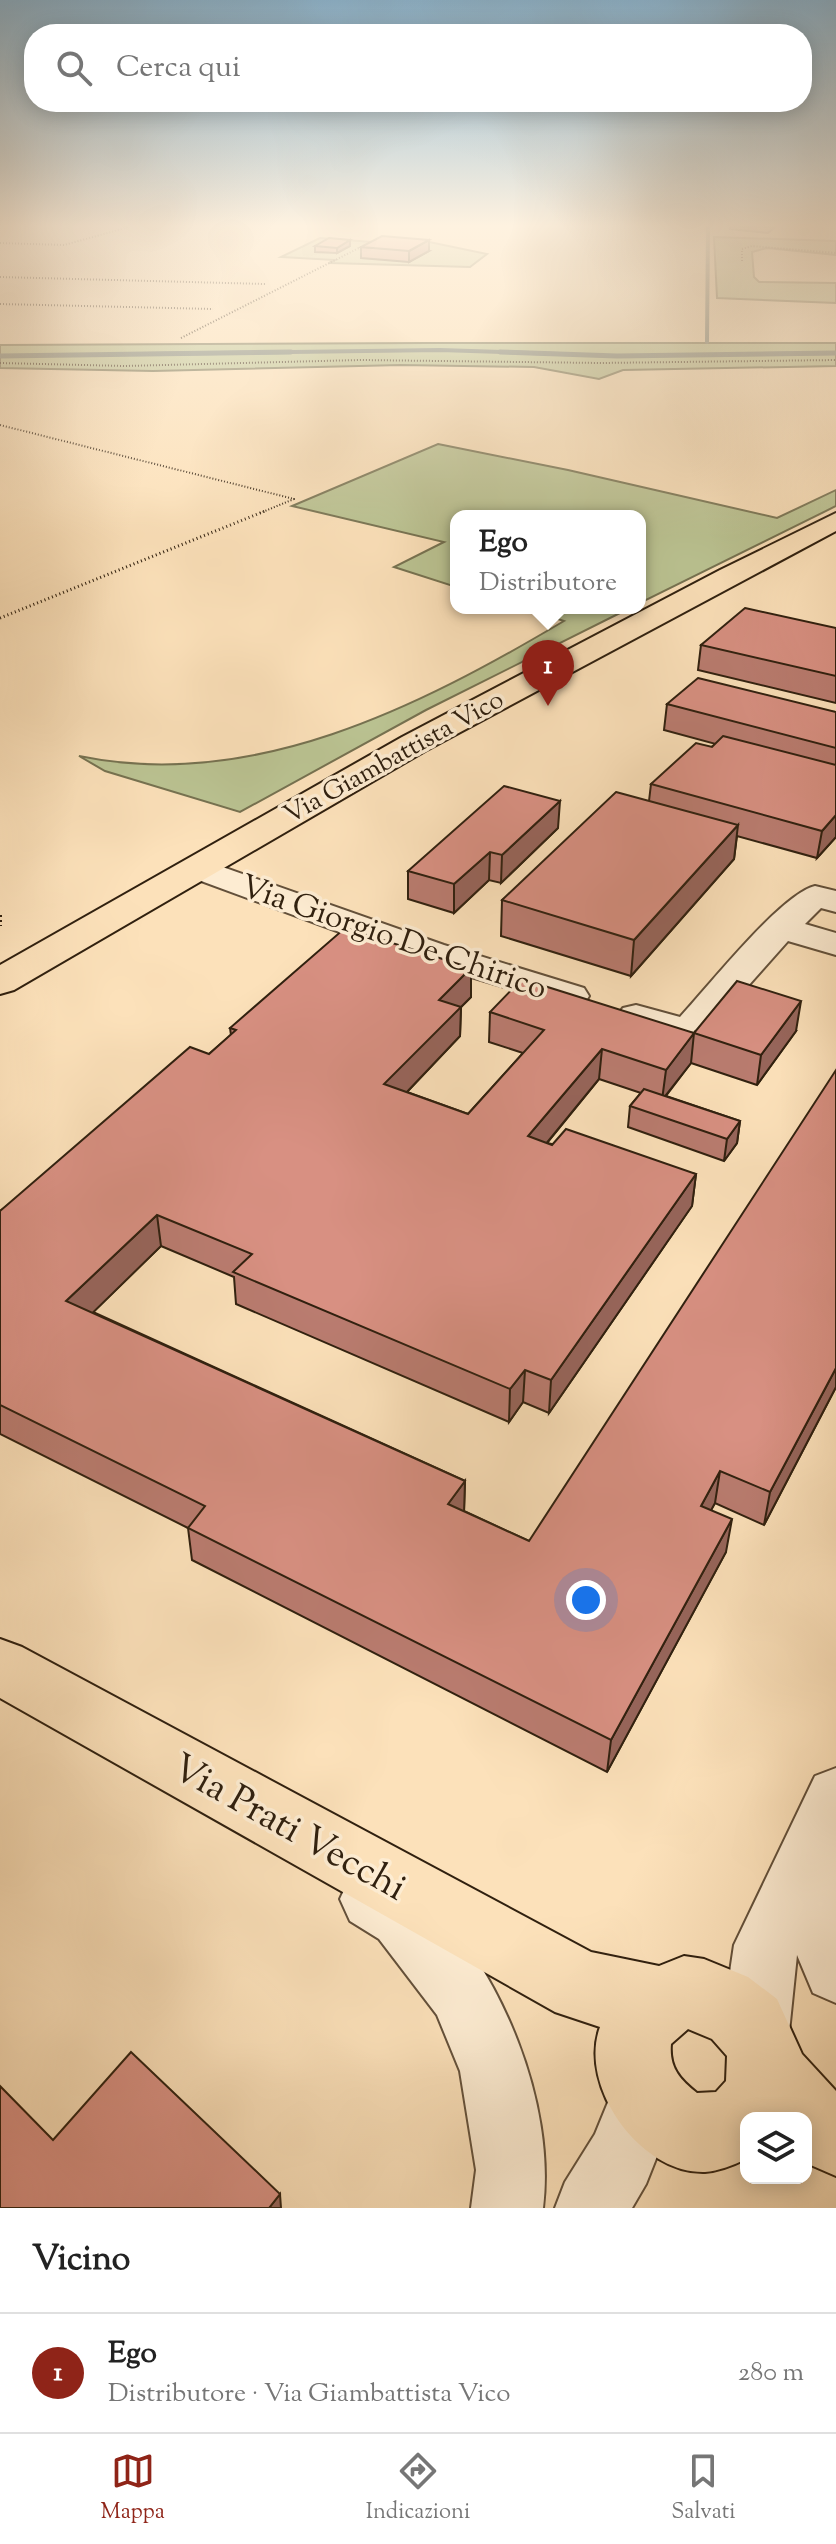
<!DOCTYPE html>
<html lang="it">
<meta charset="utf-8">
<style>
:root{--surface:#fff;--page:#f6f6f6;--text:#222;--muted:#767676;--line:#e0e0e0;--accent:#8f2418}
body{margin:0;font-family:"Sorts Mill Goudy",serif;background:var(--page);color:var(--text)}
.controls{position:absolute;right:24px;bottom:24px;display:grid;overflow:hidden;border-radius:16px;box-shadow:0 4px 20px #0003}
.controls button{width:72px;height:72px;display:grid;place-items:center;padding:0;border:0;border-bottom:2px solid var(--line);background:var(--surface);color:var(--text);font:40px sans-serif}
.you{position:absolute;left:586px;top:1600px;width:28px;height:28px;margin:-20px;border:6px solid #fff;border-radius:50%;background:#1a73e8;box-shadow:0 0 0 12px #1a73e833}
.badge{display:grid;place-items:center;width:52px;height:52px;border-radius:50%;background:var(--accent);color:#fff;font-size:26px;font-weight:700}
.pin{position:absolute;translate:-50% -66px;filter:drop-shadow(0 2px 4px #0008)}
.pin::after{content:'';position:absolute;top:42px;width:28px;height:24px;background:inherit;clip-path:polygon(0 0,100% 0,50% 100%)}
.popup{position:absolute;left:450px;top:510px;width:196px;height:104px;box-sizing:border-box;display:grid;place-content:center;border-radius:16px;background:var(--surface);filter:drop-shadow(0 2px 6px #0005);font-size:26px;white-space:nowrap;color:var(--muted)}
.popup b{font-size:30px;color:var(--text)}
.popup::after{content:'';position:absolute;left:50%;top:100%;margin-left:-16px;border:16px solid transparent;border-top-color:var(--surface)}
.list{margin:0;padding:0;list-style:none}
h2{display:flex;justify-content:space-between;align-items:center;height:104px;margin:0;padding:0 32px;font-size:34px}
h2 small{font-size:26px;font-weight:400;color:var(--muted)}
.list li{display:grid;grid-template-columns:52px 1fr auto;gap:24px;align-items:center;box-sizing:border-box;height:120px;padding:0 32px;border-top:2px solid var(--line)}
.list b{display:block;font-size:30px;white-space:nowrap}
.list p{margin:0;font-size:26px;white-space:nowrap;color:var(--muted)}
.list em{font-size:26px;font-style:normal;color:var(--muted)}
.icon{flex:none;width:44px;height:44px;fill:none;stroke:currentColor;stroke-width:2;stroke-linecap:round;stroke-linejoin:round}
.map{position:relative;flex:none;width:836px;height:2208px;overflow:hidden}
.search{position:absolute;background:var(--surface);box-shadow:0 4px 20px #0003;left:24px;right:24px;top:24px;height:88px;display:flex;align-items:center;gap:20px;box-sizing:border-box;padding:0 28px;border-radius:32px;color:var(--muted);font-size:30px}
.sheet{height:224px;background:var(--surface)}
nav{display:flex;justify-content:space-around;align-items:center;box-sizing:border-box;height:112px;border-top:2px solid var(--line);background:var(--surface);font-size:22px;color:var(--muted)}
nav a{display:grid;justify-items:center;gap:4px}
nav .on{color:var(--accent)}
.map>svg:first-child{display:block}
.green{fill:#bbc493;stroke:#767251;stroke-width:2}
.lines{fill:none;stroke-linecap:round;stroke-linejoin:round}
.stream-far1{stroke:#747e74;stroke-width:4}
.stream{stroke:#747e74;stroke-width:5}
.minor-casing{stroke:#63503a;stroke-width:4}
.major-casing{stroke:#30200f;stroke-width:4}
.path-far2{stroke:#30200f;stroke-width:2;stroke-dasharray:1 2;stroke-linecap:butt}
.path-far1{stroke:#30200f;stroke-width:3;stroke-dasharray:1 3;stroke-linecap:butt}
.path{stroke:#30200f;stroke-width:4;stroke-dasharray:2 3;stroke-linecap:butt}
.minor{fill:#fdecd2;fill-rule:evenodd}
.major{fill:#fce1ba;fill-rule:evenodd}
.wall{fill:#ba7c70;stroke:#30200f;stroke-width:2}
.shaded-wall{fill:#97655b;stroke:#30200f;stroke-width:2}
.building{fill:#d89082;stroke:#30200f;stroke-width:2}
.labels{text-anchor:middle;stroke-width:7;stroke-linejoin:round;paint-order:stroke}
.far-street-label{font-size:26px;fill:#30200f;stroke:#fdecd2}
.street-label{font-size:32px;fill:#30200f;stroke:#fdecd2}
.near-street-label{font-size:38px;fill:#30200f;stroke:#fdecd2}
</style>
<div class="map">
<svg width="836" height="2208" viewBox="0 0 836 2208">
<rect width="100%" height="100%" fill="#fce1ba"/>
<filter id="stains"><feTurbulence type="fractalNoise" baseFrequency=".0025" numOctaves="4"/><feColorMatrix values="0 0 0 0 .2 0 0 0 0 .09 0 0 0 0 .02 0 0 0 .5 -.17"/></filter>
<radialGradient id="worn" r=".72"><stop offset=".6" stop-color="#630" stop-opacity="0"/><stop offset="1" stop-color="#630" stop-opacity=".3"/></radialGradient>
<g class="green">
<path d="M714 237 836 241V255L767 248 752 252 754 277 759 282 836 283V303L717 298Z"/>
<path d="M320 238 372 242 415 239 487 254 470 267 329 263 335 260 281 257Z"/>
<path d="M428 343H836V366L623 370 599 379 534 367 401 365 153 371 0 368V345Z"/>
<path d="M438 444 568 470 777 518 836 490V506L640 603V516H456V587L394 567 444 542 292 506Z"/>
<path d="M525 608H630L426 710 240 812 105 771 79 756C252 792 419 707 564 621Z"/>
</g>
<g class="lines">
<g class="stream-far1">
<path d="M707 342 708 227"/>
<path d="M144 354 440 350 559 354"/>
<path d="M761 354 836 353"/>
</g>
<g class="stream">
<path d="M500 352 617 356 836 353"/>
<path d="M0 356 291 352"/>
</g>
<g class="minor-casing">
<g id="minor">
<path d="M197 858 444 945 584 988 589 996 584 1004 571 1007 418 961 185 875 180 868 185 861Z"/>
<path d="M815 886 836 891V912L821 908 805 924 836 933V955L788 941 700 1040C682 1045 628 1032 617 1016L623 1008 636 1005 680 1017C707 988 781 894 815 886Z"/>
<path d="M836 1768V2003L813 1993 797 1955 789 2032 779 2056 755 2066 731 2056 721 2032 734 1945 815 1776Z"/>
<path d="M372 1868C390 1875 412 1883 426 1896 501 1970 556 2104 543 2208H471L476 2170 460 2071 437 2015 379 1939 350 1921 340 1899 350 1877Z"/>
<path d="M645 2063 670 2073 680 2098 646 2184 632 2208H555L565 2182 595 2134 620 2073Z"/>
</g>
</g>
<g class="major-casing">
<g id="major">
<path d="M836 513V531L425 751 14 990 0 994V965L402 737 720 570Z"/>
<path d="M0 1639 22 1647 591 1952 659 1966 684 1956 704 1959 748 1977 777 1999 802 2054 836 2091V2176L806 2163V2118H746V2159C734 2165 718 2171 705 2172 640 2174 578 2086 600 2027L555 2012 0 1698ZM688 2029 712 2039 727 2056 726 2081 716 2092 697 2093C679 2079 669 2067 671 2044Z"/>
</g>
</g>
<g class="path-far2">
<path d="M0 243 64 245 129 227"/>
<path d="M742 261V249L752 246 836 253"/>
<path d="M0 277 265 284"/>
<path d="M0 304 213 309"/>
<path d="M181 338 359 248"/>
<path d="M0 363 125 366 360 360 601 363 836 360"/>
<path d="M0 425 294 499 260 513"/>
</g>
<path class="path-far1" d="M0 618 265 511"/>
<path class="path" d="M0 915V926"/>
<use href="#minor" class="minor"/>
<use href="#major" class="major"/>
</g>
<g class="wall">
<path d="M730 227H775L768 233 730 229Z"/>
<path d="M350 240V246L337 253 315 252V246Z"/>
<path d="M361 247 429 251 409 262 361 258Z"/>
<path d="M836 628V703L698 670 701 645Z"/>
<path d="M667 704 836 712V837L817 858 737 836 734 859 631 976 501 936 502 900 649 801 651 784 716 744 664 730Z"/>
<path d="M558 828 501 883 489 880 454 913 408 899V871Z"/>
<path d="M471 968V997L461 1007 460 1036 407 1092 468 1114 523 1053 489 1042 490 1012 694 1033 796 1031 757 1085 691 1063 666 1096 740 1121 737 1143 724 1161 628 1127 630 1106 641 1093 599 1079 547 1143 696 1174 692 1206 549 1413 523 1402 509 1422 236 1304 234 1277 161 1246 93 1312 465 1481 464 1511 529 1541 836 1387 764 1525 715 1503 711 1510 726 1552 607 1772 192 1560 188 1528 0 1434V1211L209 1054 231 1035 230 1028Z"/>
</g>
<g class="shaded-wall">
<path d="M350 240V246L337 253V248Z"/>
<path d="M429 240V251L409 262V251Z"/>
<path d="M560 801 558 828 501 883 502 855Z"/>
<path d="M836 815V837L817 858 822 831Z"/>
<path d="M738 825 734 859 631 976 634 940Z"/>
<path d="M490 852 489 880 454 913V884Z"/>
<path d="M471 968V997L461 1007 460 1036 385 1115 384 1084 439 1000Z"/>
<path d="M801 1001 796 1031 757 1085 761 1055Z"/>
<path d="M694 1033 691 1063 662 1100 666 1070Z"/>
<path d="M602 1049 599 1079 527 1167 528 1136Z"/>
<path d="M740 1121 737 1143 724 1161 727 1139Z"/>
<path d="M696 1174 692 1206 549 1413 551 1380Z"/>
<path d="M157 1215 161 1246 72 1333 66 1301Z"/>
<path d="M836 1368V1387L764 1525 770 1492Z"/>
<path d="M525 1370 523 1402 509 1422 510 1389Z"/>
<path d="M720 1471 715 1503 696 1538 701 1506Z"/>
<path d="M465 1481 464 1513 448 1504Z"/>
<path d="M732 1519 726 1552 607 1772 611 1740Z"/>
<path d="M280 2194 281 2208H269Z"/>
</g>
<g class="building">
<path d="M382 236 429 240 409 251 361 247Z"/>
<path d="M329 238 350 240 337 248 315 246Z"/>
<path d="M745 608 836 628V676L701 645Z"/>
<path d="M698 678 836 712V748L667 704Z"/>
<path d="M723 736 836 765V815L822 831 651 784 696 743 712 747Z"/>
<path d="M504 786 560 801 502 855 490 852 454 884 408 871Z"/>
<path d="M616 792 738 825 634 940 502 900Z"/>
<path d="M345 928 471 968 439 1000 461 1007 384 1084 468 1114 544 1030 490 1012 522 979 694 1033 666 1070 602 1049 528 1136 552 1145 566 1129 696 1174 551 1380 525 1370 510 1389 233 1272 252 1254 157 1215 66 1301 465 1481 448 1504 529 1541 836 1070V1368L770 1492 720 1471 701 1506 732 1519 611 1740 188 1528 205 1506 0 1405V1211L190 1047 209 1054 236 1030 230 1028Z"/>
<path d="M737 981 801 1001 761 1055 694 1033Z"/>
<path d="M644 1089 740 1121 727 1139 630 1106Z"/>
<path d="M131 2052 280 2194 269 2208H0V2086L53 2140Z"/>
</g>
<linearGradient id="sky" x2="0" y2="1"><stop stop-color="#8bb7d4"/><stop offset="0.42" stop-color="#fef2e0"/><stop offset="1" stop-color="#fef2e0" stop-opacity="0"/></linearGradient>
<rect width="836" height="537" fill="url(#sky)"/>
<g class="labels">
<g class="far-street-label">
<text transform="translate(393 756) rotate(-29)" y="9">Via Giambattista Vico</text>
</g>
<g class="street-label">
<text transform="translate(394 936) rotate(19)" y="11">Via Giorgio De Chirico</text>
</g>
<g class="near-street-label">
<text transform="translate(290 1826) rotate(29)" y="13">Via Prati Vecchi</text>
</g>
</g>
<rect width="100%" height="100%" filter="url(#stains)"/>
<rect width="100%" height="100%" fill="url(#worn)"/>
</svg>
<div class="controls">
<button><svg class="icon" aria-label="layers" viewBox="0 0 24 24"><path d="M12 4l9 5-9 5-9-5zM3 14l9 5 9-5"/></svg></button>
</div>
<div class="you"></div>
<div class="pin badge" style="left:548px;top:706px">1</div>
<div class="popup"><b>Ego</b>Distributore</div>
<div class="search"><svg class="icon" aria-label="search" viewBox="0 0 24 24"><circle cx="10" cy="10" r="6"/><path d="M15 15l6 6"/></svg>Cerca qui</div>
</div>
<section class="sheet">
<h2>Vicino<small></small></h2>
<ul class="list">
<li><span class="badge">1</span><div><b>Ego</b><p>Distributore · Via Giambattista Vico</p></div><em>280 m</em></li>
</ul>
</section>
<nav>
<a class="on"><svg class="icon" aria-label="map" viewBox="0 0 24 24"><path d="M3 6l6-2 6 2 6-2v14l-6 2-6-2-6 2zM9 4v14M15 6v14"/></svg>Mappa</a>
<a><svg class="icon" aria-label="directions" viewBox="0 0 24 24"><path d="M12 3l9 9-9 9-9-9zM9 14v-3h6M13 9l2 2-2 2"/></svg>Indicazioni</a>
<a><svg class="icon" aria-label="saved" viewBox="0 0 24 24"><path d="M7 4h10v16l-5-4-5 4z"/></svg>Salvati</a>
</nav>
